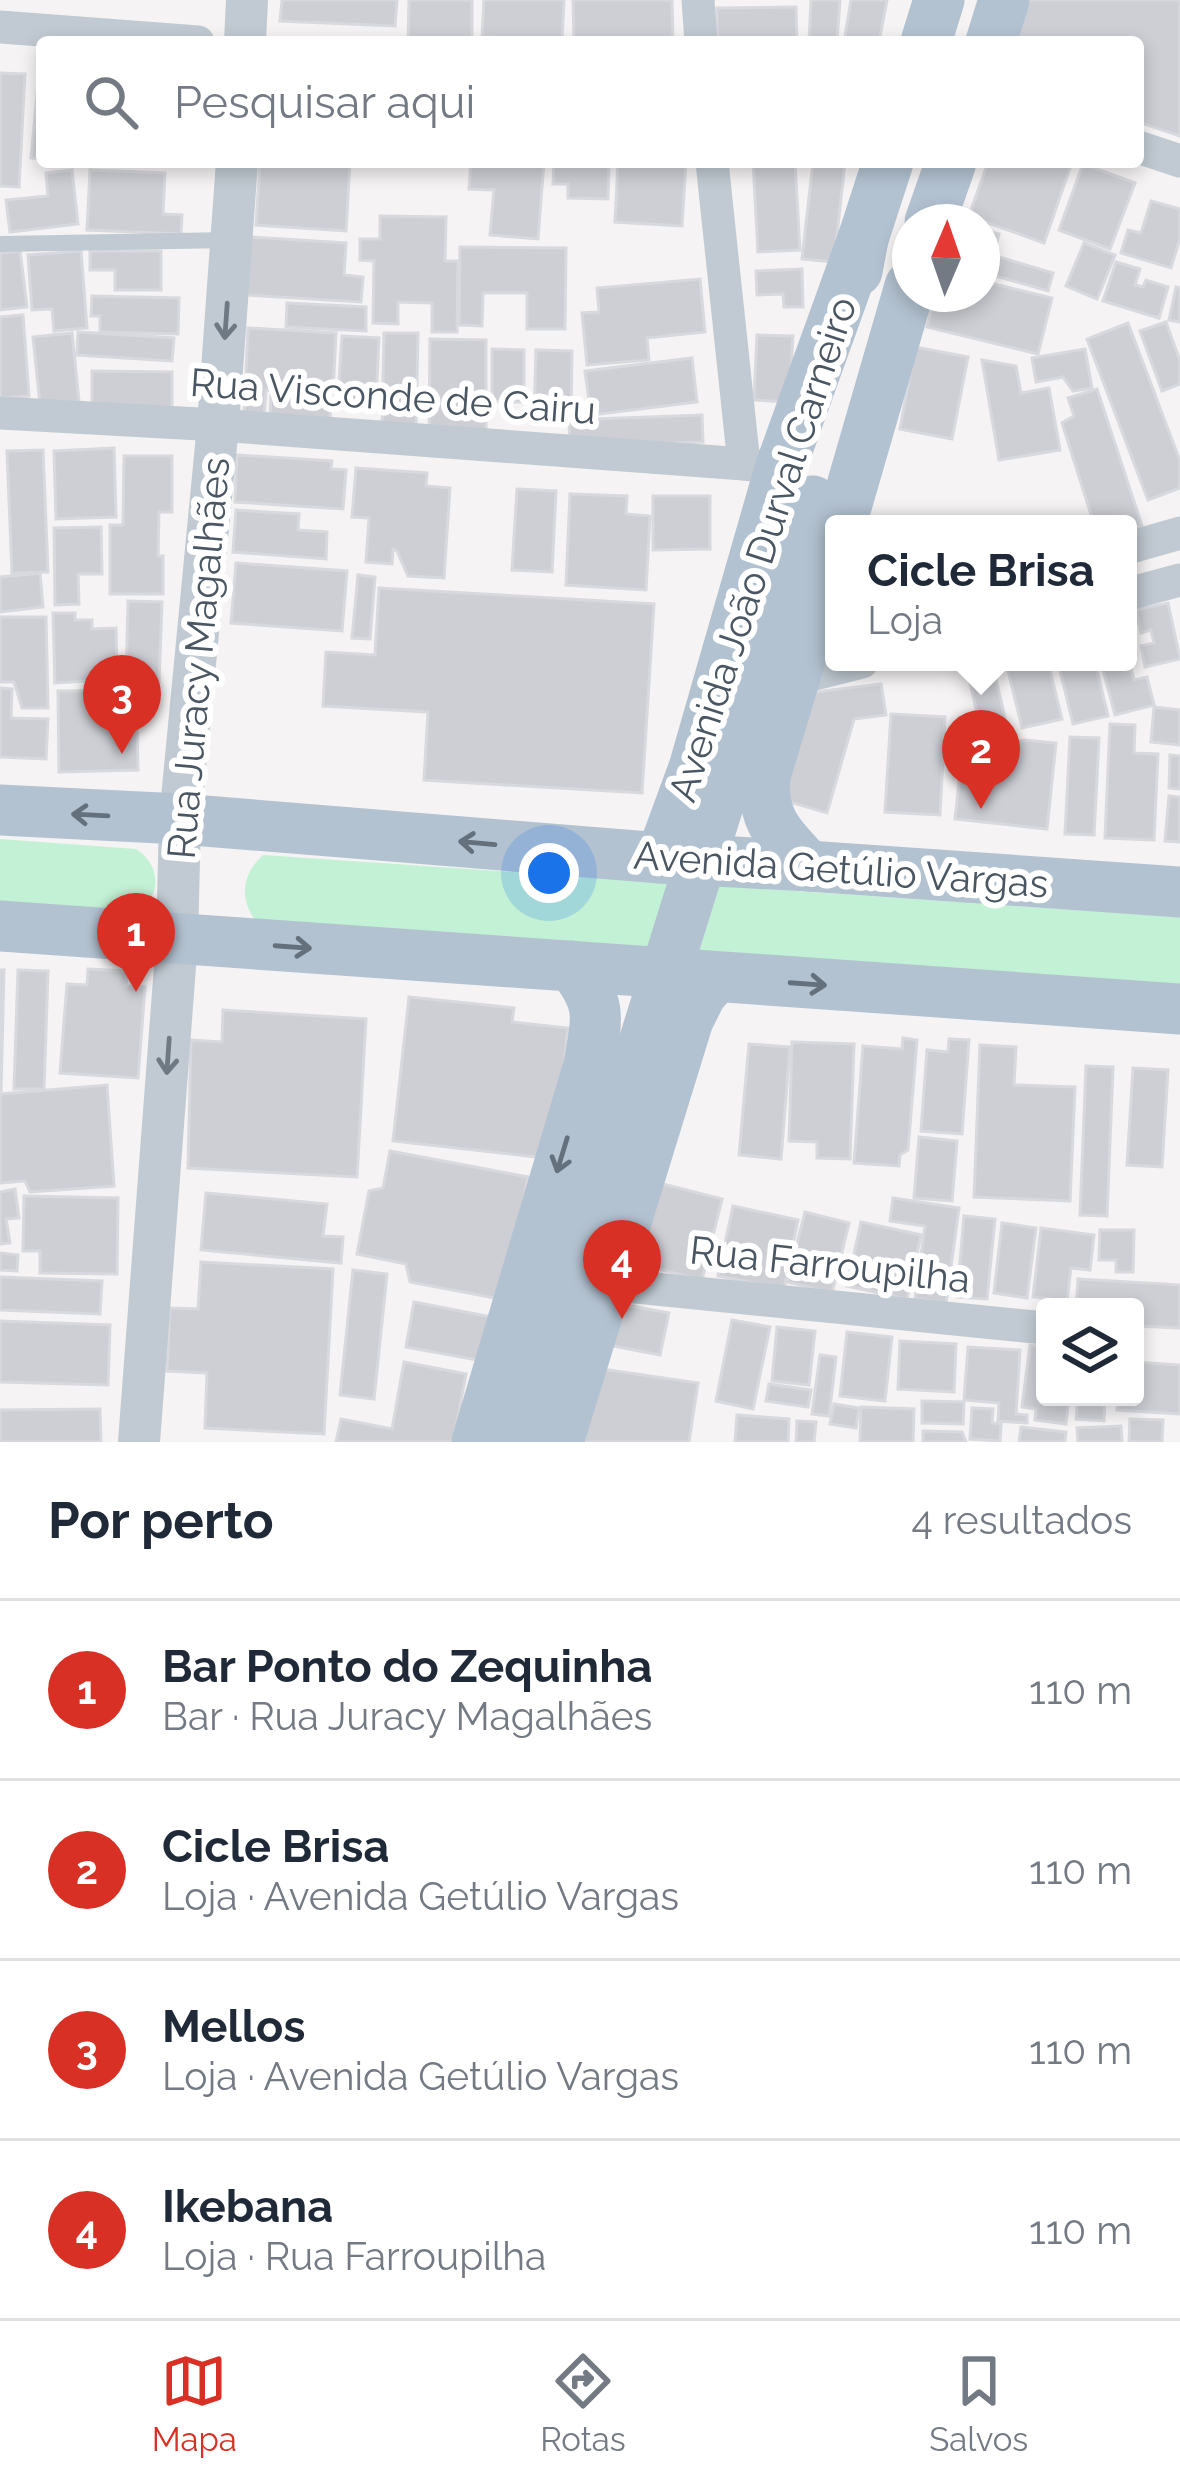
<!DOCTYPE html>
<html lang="pt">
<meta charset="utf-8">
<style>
:root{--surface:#fff;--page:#f6f6f7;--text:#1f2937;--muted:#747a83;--line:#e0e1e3;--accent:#d93025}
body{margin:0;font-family:Raleway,sans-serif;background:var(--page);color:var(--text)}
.controls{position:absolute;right:36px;bottom:36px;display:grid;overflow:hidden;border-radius:12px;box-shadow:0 6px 18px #0003}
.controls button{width:108px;height:108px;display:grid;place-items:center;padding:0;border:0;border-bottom:3px solid var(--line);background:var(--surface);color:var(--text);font:60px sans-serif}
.compass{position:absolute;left:892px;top:204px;width:108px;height:108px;border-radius:50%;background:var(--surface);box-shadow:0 6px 18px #0003;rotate:2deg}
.you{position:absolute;left:549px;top:873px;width:42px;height:42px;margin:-30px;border:9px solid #fff;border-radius:50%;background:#1a73e8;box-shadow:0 0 0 18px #1a73e833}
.badge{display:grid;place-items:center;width:78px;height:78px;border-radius:50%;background:var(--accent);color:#fff;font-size:39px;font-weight:700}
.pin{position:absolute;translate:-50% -99px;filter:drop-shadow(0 3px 6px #0008)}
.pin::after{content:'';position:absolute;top:63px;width:42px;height:36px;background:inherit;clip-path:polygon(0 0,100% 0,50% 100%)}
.popup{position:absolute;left:825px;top:515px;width:312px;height:156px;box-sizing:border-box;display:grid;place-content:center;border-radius:12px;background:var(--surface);filter:drop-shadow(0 3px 9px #0005);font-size:39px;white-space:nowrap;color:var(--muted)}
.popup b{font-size:45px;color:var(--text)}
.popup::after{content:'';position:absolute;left:50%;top:100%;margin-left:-24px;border:24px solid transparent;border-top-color:var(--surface)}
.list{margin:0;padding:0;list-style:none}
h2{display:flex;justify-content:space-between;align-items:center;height:156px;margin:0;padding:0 48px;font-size:51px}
h2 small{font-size:39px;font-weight:400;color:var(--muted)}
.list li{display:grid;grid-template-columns:78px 1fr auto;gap:36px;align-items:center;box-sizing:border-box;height:180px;padding:0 48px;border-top:3px solid var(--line)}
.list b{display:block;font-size:45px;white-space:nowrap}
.list p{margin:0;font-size:39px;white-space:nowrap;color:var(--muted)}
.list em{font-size:39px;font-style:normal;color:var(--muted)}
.icon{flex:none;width:66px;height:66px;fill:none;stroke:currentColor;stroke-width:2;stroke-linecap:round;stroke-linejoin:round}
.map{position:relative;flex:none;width:1180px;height:1442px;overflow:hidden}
.search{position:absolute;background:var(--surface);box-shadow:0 6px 18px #0003;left:36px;right:36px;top:36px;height:132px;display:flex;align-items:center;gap:30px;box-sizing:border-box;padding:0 42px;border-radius:12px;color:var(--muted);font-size:45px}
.sheet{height:876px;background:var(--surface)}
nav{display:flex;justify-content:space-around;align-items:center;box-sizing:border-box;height:168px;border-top:3px solid var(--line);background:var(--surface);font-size:33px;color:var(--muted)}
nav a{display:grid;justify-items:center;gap:6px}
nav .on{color:var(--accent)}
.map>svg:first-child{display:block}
.green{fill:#c3f1d5}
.building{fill:#cdcfd5;stroke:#d7d9de;stroke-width:3}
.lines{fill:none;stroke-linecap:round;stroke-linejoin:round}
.service{stroke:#c1cad2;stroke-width:16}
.minor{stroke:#c1cad2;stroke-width:33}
.tertiary{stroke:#c1cad2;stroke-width:42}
.primary{stroke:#b3c2d1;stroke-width:51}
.primary-bridge{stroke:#b3c2d1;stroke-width:51}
.oneway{stroke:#6e7983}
.oneway2{stroke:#64717d}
.labels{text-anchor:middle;stroke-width:12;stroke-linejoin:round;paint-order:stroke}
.street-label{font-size:39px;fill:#4a5661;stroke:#fff}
</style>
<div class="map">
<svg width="1180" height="1442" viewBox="0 0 1180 1442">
<rect width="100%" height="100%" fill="#f5f3f3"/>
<g class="green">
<path d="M0 839 136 849C161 866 162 894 138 913L0 904Z"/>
<path d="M263 855 1180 917V989L262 928C239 905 239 877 263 855Z"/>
</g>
<g class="building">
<path d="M282 0H397L395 26 280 21Z"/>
<path d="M409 0H472V42H408Z"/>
<path d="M484 0H564L562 40 482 37Z"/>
<path d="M573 0H672L673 42H574Z"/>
<path d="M811 0H840L837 42H809Z"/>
<path d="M851 0H887L879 42H844Z"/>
<path d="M1020 0H1180V136L1138 122V42H1006Z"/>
<path d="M796 7 797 42H717V8Z"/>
<path d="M0 73 25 74 19 187 0 186Z"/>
<path d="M38 84H42V159L31 158Z"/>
<path d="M260 162H350L346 231 256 225Z"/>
<path d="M471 162H544L538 239 490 235 494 190 469 189Z"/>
<path d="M554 162H609L608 199 568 198V184H553Z"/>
<path d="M618 162H686L682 226 615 222Z"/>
<path d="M753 162H795L800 250 758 252Z"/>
<path d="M813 162H845L834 262 802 259Z"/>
<path d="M988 162H1061L1071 165 1044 243 969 216Z"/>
<path d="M1083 164 1135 183 1110 249 1059 230Z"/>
<path d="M72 170 78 224 10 232 6 200 48 196 46 173Z"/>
<path d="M90 170 165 173 163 214 182 215 181 234 87 230Z"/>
<path d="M1151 201 1180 209V238L1171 268 1121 253 1128 230 1141 233Z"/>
<path d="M380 216 446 217 445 261H458L457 332H432V303L398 302V324L373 323 374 261 360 260V239H380Z"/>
<path d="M982 229 999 234 995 248 982 244Z"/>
<path d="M250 237 346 243 344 275 363 277 361 302 247 295Z"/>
<path d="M1084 243 1115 255 1097 299 1066 286Z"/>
<path d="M460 247 566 248 565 329H527V293H483L482 326 459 325Z"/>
<path d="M20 251 27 307 0 310V253Z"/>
<path d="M81 251 87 328 54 331 52 309 32 310 28 255Z"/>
<path d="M90 251H161V290H115V270H90Z"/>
<path d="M982 252 1053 273 1048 291 982 272Z"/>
<path d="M1116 262 1140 269 1135 285 1143 287 1146 280 1168 287 1159 318 1103 301Z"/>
<path d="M802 269 803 307H784L783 294 757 295 756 271Z"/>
<path d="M700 279 705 332 647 338 649 360 587 365 582 313 599 312 597 288Z"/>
<path d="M982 281 1052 298 1038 354 927 327 935 294H982Z"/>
<path d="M1176 287 1180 288V322L1169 320Z"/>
<path d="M92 296 179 298 178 334 100 332V316H91Z"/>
<path d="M287 303 366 307V331L286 327Z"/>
<path d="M23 315 29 396 0 398V317Z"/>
<path d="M1166 322 1180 361V384L1162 391 1140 331Z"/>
<path d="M1128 323 1180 461V488L1148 500 1087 339Z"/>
<path d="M248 328 336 333 333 393 266 390 264 418 244 417Z"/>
<path d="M78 332 174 338 172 361 77 355Z"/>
<path d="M72 333 79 401 40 404 33 337Z"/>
<path d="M384 333H418L416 430 382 429Z"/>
<path d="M757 335 793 336 789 402 754 400Z"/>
<path d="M342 336 379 338 376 401 338 398Z"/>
<path d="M430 339 486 340V435H429Z"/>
<path d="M915 347 968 357 952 439 900 429Z"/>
<path d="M492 349 524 350V402H492Z"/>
<path d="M1085 349 1092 388 1073 391 1063 377 1036 382 1032 358Z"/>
<path d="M536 350 572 351 571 413H557L556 422 534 421Z"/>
<path d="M692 358 697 402 591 415 585 371Z"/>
<path d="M982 360 1016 366 1021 393 1049 388 1060 450 999 460Z"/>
<path d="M92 371 172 372V410L92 409Z"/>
<path d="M1097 389 1142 526 1128 531V524H1094L1062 423 1074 416 1068 398Z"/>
<path d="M271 395 331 399 330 422 270 418Z"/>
<path d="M702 415 703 442 570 447 569 420Z"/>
<path d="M114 448 116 517 56 519 54 451Z"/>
<path d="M43 450 48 572 12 573 7 451Z"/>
<path d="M237 455 332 461 331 469 346 470 343 509 235 502Z"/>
<path d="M124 456H172V512H159L158 556H163V594H110V525H123Z"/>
<path d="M356 468 427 473 426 486 450 488 444 578 408 576 397 551 393 549 392 564 366 562 369 518 352 517Z"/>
<path d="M517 489 556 491 552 572 512 570Z"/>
<path d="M570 494 627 496 626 514 650 516 646 590 566 585Z"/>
<path d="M653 496H710V549L653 550Z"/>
<path d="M236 510 299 514 298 530 327 532 326 559 233 552Z"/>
<path d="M101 527 102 574H78L79 604 55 605 54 528Z"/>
<path d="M236 563 347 571 342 631 231 623Z"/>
<path d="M40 573 43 607 0 612V577Z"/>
<path d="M358 575 375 577 370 639 352 638Z"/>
<path d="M379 588 654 604 642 793 424 780 428 712 323 706 326 652 375 655Z"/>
<path d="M128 601 162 602 159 683 126 682Z"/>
<path d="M1168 603 1180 659 1145 667 1141 646 1154 643 1151 630 1141 633 1136 610Z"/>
<path d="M53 613H75V620H92V629L116 628 117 674H95L88 681 55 683Z"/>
<path d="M0 617H46L48 708H22L14 682H0Z"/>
<path d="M1128 658 1134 680 1147 677 1154 705 1115 715 1101 662H1128Z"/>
<path d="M965 662H992L1009 735 984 742Z"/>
<path d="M1006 662H1048L1062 719 1022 728Z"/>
<path d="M1058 662H1095L1108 716 1073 724Z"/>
<path d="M881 684 886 715 854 719 827 813 776 798 807 693Z"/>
<path d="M0 688 12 689 11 718 48 719 46 759 0 757Z"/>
<path d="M136 690 138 770 59 772 58 691Z"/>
<path d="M1154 707 1180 710V745L1151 742Z"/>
<path d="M891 714 945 717 940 815 885 812Z"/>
<path d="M1110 724 1135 725 1134 753 1158 754 1154 840 1105 838Z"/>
<path d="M1070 737 1099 738 1094 835 1065 834Z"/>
<path d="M1024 740 1056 743 1047 829 955 819 963 747 991 750Z"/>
<path d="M1170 755 1180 756V789L1169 788Z"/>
<path d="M1169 796 1180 797V842L1165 841Z"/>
<path d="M88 969 127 971 126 986 145 987 138 1078 60 1073 67 984 87 985Z"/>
<path d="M0 970H4L1 1091H0Z"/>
<path d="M18 970 48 971 44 1089H14Z"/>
<path d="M409 997 514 1008 512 1022 568 1028 554 1159 393 1141Z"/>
<path d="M223 1010 366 1019 357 1177 188 1168 191 1040 222 1042Z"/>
<path d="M903 1038 917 1040 908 1150 900 1155 899 1166 854 1163 863 1046 902 1049Z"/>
<path d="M949 1039 969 1040 962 1134 921 1131 927 1050 948 1052Z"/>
<path d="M792 1042 854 1044 850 1159 817 1158V1142L789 1141Z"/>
<path d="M749 1044 790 1047 781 1159 739 1155Z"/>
<path d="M980 1045 1016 1047 1014 1085 1075 1087 1070 1201 974 1197Z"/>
<path d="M1086 1066 1113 1067 1107 1216 1080 1215Z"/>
<path d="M1133 1068 1168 1070 1162 1167 1127 1165Z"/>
<path d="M107 1085 114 1186 30 1192 25 1181 0 1183V1094Z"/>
<path d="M919 1137 957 1141 952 1201 914 1198Z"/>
<path d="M390 1151 528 1177 505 1300 410 1282 406 1264 357 1254 369 1191 383 1188Z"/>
<path d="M659 1183 722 1199 702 1280 638 1264Z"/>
<path d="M15 1189 19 1218 6 1219 10 1243 0 1244V1192Z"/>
<path d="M206 1193 327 1204 323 1236 343 1237 341 1263 201 1250Z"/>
<path d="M24 1196 118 1198 117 1274 40 1273V1251H23Z"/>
<path d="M893 1198 959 1208 946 1303 915 1299 925 1226 890 1221Z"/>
<path d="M733 1206 798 1220 784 1289 718 1276Z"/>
<path d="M805 1212 849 1223 832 1293 787 1282Z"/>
<path d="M964 1216 995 1219 987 1299 957 1297Z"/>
<path d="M861 1222 921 1235 907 1299 847 1286Z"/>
<path d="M1002 1223 1036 1228 1027 1298 994 1293Z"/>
<path d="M1041 1228 1094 1235 1090 1270 1071 1268 1067 1301 1033 1297Z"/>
<path d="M1100 1230H1134L1133 1272H1116V1260H1099Z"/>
<path d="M0 1253 18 1255 17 1271 0 1270Z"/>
<path d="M201 1262 333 1269 324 1434 205 1428 207 1373 167 1371 170 1308 198 1309Z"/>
<path d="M353 1270 387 1274 374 1399 340 1395Z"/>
<path d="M0 1277 102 1281 100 1314 0 1310Z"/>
<path d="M1078 1279 1180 1285V1328L1135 1326V1307H1076Z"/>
<path d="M414 1302 491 1317 483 1361 406 1347Z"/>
<path d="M616 1303 669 1313 660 1355 608 1345Z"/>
<path d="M732 1320 770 1327 753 1409 716 1401Z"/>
<path d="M0 1321 110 1325 108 1385 0 1382Z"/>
<path d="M777 1327 815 1331 809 1385 772 1381Z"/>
<path d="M847 1332 892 1337 885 1401 840 1396Z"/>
<path d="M900 1341 956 1344 954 1392 898 1389Z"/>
<path d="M1030 1345 1045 1347V1397H1069L1066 1424 1035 1420 1036 1409 1022 1407Z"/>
<path d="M968 1347 1020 1350 1016 1414 1027 1415V1423L998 1421 999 1403 964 1400Z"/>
<path d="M820 1355 836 1357 829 1416 812 1414Z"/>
<path d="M404 1362 466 1374 453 1442H336L341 1419 392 1429Z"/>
<path d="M1135 1362 1180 1365V1414L1117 1410 1118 1397H1135Z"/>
<path d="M595 1368 698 1383 689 1442H584Z"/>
<path d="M769 1384 811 1390 808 1407 766 1401Z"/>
<path d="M1078 1397H1105L1104 1421 1076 1419Z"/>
<path d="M922 1401 964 1402 963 1424 922 1423Z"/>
<path d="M834 1404 859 1408 856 1428 830 1424Z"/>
<path d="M861 1407 914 1409 913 1442H860Z"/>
<path d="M972 1408 993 1409 992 1423 1001 1424 1000 1441 970 1439Z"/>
<path d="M100 1409 101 1442H0V1410Z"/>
<path d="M737 1415 789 1419 788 1442H735Z"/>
<path d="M1130 1419 1163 1420 1162 1442H1129Z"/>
<path d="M797 1421 816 1422 814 1442H796Z"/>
<path d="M1121 1426 1122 1442H1078L1077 1428Z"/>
<path d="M1021 1427 1066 1432 1065 1442H1019Z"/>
<path d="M923 1431 962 1432 966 1442H923Z"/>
</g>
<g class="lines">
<path class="service" d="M0 244 232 240"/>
<g class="minor">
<path d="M698 0 701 42"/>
<path d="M0 27 198 42"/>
<path d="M1138 147 1180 161"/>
<path d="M712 162 744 464"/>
<path d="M0 413 218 425 744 464 780 469"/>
<path d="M1128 548 1180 533"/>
<path d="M1128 594 1180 580"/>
<path d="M795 679 862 662"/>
<path d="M606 1284 1045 1328"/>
</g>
<g class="tertiary">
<path d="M245 42 247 0"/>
<path d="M139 1442 177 940 180 819 218 425 237 162"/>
</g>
<g class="primary">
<path d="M926 42 939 0"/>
<path d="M991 42 1004 0"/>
<path d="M930 222 951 162"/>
<path d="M857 271 863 239 888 162"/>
<path d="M841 524 910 286"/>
<path d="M0 810 180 819 661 858 808 866 1180 892"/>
<path d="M661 858 694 768 780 469 863 239"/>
<path d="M808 866C780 836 761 820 765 776L834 547"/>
<path d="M0 926 1180 1009"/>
<path d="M477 1442 589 1065C597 1019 603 1005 572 966"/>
<path d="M512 1442 547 1353"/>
<path d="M558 1442 688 1020 701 994 715 978"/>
</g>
<path class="primary-bridge" d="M547 1353 813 501"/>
</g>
<defs><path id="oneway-shaft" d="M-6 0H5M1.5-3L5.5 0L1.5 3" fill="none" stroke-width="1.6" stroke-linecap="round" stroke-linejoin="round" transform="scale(3)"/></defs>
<g class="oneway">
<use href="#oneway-shaft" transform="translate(226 321) rotate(94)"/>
<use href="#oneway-shaft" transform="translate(168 1056) rotate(94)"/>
</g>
<g class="oneway2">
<use href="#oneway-shaft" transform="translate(90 815) rotate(-177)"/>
<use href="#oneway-shaft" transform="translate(477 843) rotate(-175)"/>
<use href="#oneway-shaft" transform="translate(293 947) rotate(4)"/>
<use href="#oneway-shaft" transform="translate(808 984) rotate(4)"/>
<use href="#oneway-shaft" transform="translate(562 1155) rotate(107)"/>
</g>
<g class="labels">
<g class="street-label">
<text transform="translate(393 396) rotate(4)" y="14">Rua Visconde de Cairu</text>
<text transform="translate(762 549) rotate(-72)" y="14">Avenida João Durval Carneiro</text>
<text transform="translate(198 658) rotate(-85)" y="14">Rua Juracy Magalhães</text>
<text transform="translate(841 869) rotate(4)" y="14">Avenida Getúlio Vargas</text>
<text transform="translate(830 1264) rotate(6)" y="14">Rua Farroupilha</text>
</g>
</g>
</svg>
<div class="controls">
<button><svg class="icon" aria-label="layers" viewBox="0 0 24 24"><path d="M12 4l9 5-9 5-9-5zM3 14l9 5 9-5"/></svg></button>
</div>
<svg class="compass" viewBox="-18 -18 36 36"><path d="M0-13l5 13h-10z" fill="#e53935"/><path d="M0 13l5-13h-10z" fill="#747a83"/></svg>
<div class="you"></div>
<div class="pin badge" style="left:136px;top:992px">1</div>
<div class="pin badge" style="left:981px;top:809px">2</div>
<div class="popup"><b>Cicle Brisa</b>Loja</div>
<div class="pin badge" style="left:122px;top:754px">3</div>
<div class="pin badge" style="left:622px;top:1319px">4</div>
<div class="search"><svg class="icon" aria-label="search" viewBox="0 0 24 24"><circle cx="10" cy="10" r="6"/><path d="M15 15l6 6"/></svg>Pesquisar aqui</div>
</div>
<section class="sheet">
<h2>Por perto<small>4 resultados</small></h2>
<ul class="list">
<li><span class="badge">1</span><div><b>Bar Ponto do Zequinha</b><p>Bar · Rua Juracy Magalhães</p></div><em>110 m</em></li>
<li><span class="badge">2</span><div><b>Cicle Brisa</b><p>Loja · Avenida Getúlio Vargas</p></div><em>110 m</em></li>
<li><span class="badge">3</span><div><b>Mellos</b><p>Loja · Avenida Getúlio Vargas</p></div><em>110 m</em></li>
<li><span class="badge">4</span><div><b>Ikebana</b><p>Loja · Rua Farroupilha</p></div><em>110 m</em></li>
</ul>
</section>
<nav>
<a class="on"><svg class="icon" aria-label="map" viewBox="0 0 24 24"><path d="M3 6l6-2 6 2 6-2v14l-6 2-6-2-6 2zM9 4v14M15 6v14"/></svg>Mapa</a>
<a><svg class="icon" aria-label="directions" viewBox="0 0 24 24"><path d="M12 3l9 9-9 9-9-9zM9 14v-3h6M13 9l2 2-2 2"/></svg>Rotas</a>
<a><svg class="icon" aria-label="saved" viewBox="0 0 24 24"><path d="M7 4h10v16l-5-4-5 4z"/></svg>Salvos</a>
</nav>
